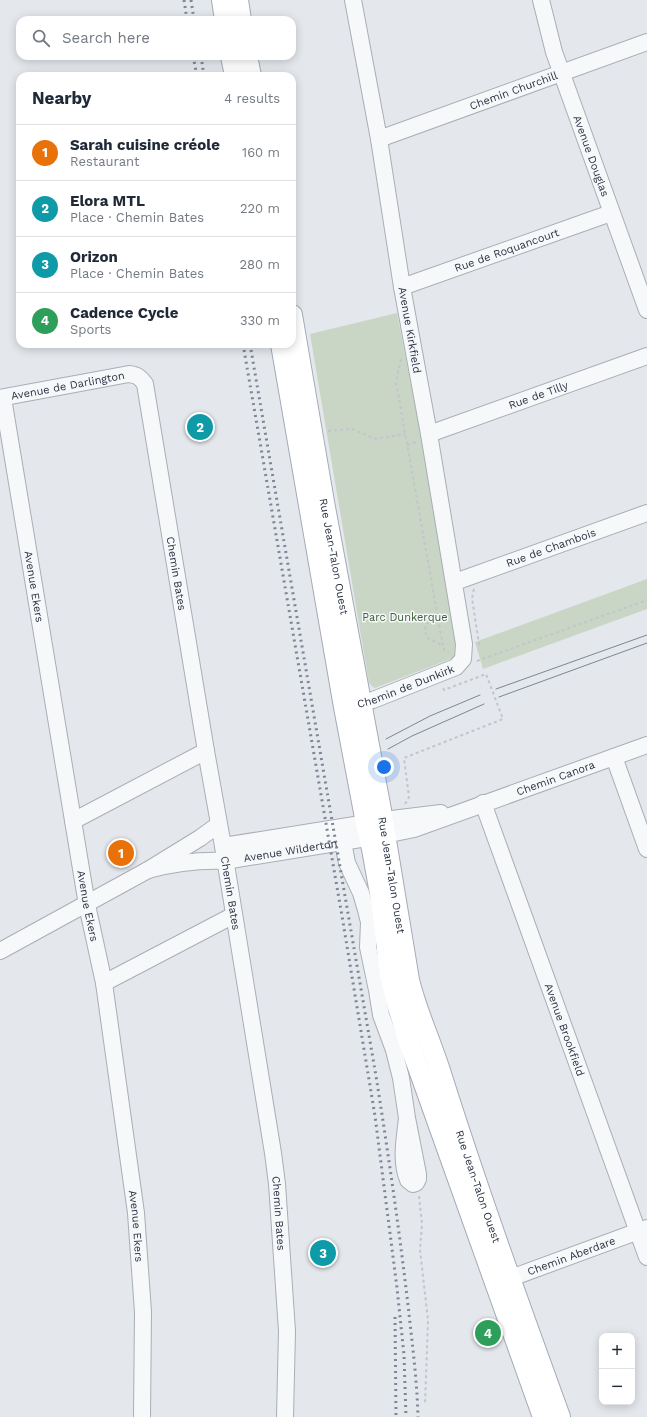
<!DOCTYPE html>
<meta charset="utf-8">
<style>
:root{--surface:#fff;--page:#f6f6f7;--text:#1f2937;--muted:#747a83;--line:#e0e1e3;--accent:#db2777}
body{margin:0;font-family:"Work Sans",sans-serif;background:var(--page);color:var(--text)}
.controls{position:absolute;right:12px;bottom:12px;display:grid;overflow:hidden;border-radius:8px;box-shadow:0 2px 10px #0003}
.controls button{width:36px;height:36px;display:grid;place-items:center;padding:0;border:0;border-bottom:1px solid var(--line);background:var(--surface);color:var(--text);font:20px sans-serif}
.you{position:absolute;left:384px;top:767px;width:14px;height:14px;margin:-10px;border:3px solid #fff;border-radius:50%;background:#1a73e8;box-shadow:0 0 0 6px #1a73e833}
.badge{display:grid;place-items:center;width:26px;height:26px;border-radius:50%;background:var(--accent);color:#fff;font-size:13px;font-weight:700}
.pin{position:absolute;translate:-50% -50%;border:2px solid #fff;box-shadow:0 1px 4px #0006}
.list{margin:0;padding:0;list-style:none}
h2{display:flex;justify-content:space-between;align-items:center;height:52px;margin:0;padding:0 16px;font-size:17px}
h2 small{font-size:13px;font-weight:400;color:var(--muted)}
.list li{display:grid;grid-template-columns:26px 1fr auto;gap:12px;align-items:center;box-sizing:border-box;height:56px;padding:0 16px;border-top:1px solid var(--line)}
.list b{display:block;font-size:15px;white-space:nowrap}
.list p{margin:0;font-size:13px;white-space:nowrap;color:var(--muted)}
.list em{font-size:13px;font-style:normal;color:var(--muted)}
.icon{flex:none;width:22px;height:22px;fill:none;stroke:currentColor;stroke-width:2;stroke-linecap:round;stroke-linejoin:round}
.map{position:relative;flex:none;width:647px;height:1417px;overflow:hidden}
.search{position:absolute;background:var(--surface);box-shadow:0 2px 10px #0003;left:16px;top:16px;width:280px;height:44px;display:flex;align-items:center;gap:10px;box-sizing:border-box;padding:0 14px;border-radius:12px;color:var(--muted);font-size:15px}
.panel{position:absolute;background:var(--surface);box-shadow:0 2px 10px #0003;left:16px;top:72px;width:280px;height:276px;border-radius:12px}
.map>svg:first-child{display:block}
.green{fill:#c9d6c5}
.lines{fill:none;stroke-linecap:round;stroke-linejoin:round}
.minor-casing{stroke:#a9aeb7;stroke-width:18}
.major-casing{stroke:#a3abb8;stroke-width:22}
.path{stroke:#c2c5cb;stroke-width:2;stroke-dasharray:3 3;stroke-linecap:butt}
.minor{stroke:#f7f8fa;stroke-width:16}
.major{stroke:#fff;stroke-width:20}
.tram{stroke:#7d8696;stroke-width:1}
.rail{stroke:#7d8696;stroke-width:3;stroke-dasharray:2 4;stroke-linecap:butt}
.labels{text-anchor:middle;stroke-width:3;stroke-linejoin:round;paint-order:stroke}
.street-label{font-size:11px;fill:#2b3445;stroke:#f4f6f9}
.park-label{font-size:11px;fill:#3f6138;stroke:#f4f6f9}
</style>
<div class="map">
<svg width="647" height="1417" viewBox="0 0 647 1417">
<rect width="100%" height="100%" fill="#e4e7ec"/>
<g class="green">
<path d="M397 313 422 441 457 645 455 656 453 658 375 688 373 687 369 683 310 334Z"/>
<path d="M647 579V609L483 669 475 642Z"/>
</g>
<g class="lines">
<g class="minor-casing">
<g id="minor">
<path id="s1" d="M541 0 554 52 647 310"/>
<path id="s2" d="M379 139 647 42"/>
<path id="s3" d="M402 287 611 213"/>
<path id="s4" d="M0 398 129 374C137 375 140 377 145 384L206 751 223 846 273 1153 277 1184 287 1331 285 1417"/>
<path id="s5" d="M3 398 87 905 104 983 136 1213 143 1312 142 1417"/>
<path id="s6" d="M429 434 647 356"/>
<path id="s7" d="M455 582 647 513"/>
<path id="s8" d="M350 706 373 700 456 667 463 659 464 644 429 434 402 287 379 139 353 0"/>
<path d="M614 757 647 849"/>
<path id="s9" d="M483 803 647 1257"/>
<path d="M73 821 206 751"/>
<path d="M343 842 347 863 361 893 366 910 369 922 368 947 377 990 381 1015 394 1050 401 1078 407 1118 418 1174V1179L416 1183 413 1184 408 1180C400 1161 405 1137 407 1118"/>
<path d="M223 846 392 819 441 813"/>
<path id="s10" d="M148 870C174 863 199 860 225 861L385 835 414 829 647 745"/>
<path d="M0 951 148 870 200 838 218 825"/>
<path d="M104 983 234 915"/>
<path id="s11" d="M500 1282 647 1228"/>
</g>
</g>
<g class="major-casing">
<g id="major">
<path d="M222 0 225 20"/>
<path d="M238 0 241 20"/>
<path d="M231 56 235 76"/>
<path d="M247 56 251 76"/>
<path id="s12" d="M292 315 324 502 381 810 409 980C417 1013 432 1044 442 1077 478 1191 519 1304 560 1417"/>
<path d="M281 344 344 707 366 823 372 849 381 899 390 974 398 1007 409 1042 543 1417"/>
</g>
</g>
<g class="path">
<path d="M401 359 396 382 443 646 444 650 449 652"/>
<path d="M328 431 352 429 376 439 405 434"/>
<path d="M407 445 417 442"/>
<path d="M474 589 472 598 479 644 478 648"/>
<path d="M437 613 425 626 426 637 443 646"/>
<path d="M477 661 647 600"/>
<path d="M405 804 409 797 404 758 503 719 486 674 444 690 443 687"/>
<path d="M419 1196 422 1224 420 1250 428 1320 425 1405"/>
</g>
<use href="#minor" class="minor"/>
<use href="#major" class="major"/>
<g class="tram">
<path d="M496 689 647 635"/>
<path d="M499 697 647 643"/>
<path d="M386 739 430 716 480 695"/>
<path d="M388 749 412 736 484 704"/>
</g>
<g class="rail">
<path d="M184 0 187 20"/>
<path d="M191 0 194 20"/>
<path d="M193 56 197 76"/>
<path d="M201 56 204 76"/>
<path d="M243 344 342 916 375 1116 397 1288 404 1355 406 1417"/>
<path d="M250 344 376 1076C388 1152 399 1228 408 1305 412 1342 417 1379 418 1417"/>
<path d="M395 1317 396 1417"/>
</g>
</g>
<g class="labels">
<g class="street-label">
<text dy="4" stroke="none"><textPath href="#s2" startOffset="143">Chemin Churchill</textPath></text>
<text dy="4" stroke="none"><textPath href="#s1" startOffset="164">Avenue Douglas</textPath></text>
<text dy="4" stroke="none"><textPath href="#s3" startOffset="111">Rue de Roquancourt</textPath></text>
<text transform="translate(410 330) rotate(80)" y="4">Avenue Kirkfield</text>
<text dy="4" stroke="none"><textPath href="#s4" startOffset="69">Avenue de Darlington</textPath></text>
<text dy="4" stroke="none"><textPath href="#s6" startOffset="116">Rue de Tilly</textPath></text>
<text dy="4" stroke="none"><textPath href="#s7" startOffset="102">Rue de Chambois</textPath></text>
<text dy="4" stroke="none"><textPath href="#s12" startOffset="245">Rue Jean-Talon Ouest</textPath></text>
<text dy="4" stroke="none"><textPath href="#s4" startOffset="343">Chemin Bates</textPath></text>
<text dy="4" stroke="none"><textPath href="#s5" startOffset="191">Avenue Ekers</textPath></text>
<text dy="4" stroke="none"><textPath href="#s8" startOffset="59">Chemin de Dunkirk</textPath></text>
<text dy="4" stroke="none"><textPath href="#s10" startOffset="420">Chemin Canora</textPath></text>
<text dy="4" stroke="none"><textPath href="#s10" startOffset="144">Avenue Wilderton</textPath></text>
<text dy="4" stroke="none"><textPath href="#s12" startOffset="569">Rue Jean-Talon Ouest</textPath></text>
<text dy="4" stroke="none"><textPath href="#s4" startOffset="667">Chemin Bates</textPath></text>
<text dy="4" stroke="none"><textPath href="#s5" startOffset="515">Avenue Ekers</textPath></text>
<text dy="4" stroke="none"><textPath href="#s9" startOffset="241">Avenue Brookfield</textPath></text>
<text dy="4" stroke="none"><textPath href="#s12" startOffset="893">Rue Jean-Talon Ouest</textPath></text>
<text dy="4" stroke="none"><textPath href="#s4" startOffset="991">Chemin Bates</textPath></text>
<text dy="4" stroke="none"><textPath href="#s5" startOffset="839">Avenue Ekers</textPath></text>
<text dy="4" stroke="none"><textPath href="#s11" startOffset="76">Chemin Aberdare</textPath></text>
</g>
<g class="park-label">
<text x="405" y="621">Parc Dunkerque</text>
</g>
</g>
</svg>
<div class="controls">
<button>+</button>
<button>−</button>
</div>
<div class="you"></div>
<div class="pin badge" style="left:121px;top:853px;background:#e8710a">1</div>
<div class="pin badge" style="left:200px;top:427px;background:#0f9aa8">2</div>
<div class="pin badge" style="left:323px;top:1253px;background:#0f9aa8">3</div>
<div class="pin badge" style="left:488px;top:1333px;background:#2e9e5b">4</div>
<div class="search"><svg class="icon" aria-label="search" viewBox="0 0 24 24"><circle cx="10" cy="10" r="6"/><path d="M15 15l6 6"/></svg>Search here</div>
<section class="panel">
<h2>Nearby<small>4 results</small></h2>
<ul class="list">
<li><span class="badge" style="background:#e8710a">1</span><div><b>Sarah cuisine créole</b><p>Restaurant</p></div><em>160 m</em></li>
<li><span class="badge" style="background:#0f9aa8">2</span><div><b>Elora MTL</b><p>Place · Chemin Bates</p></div><em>220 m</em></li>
<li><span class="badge" style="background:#0f9aa8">3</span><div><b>Orizon</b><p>Place · Chemin Bates</p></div><em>280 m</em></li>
<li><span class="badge" style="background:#2e9e5b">4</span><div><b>Cadence Cycle</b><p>Sports</p></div><em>330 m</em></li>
</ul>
</section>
</div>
